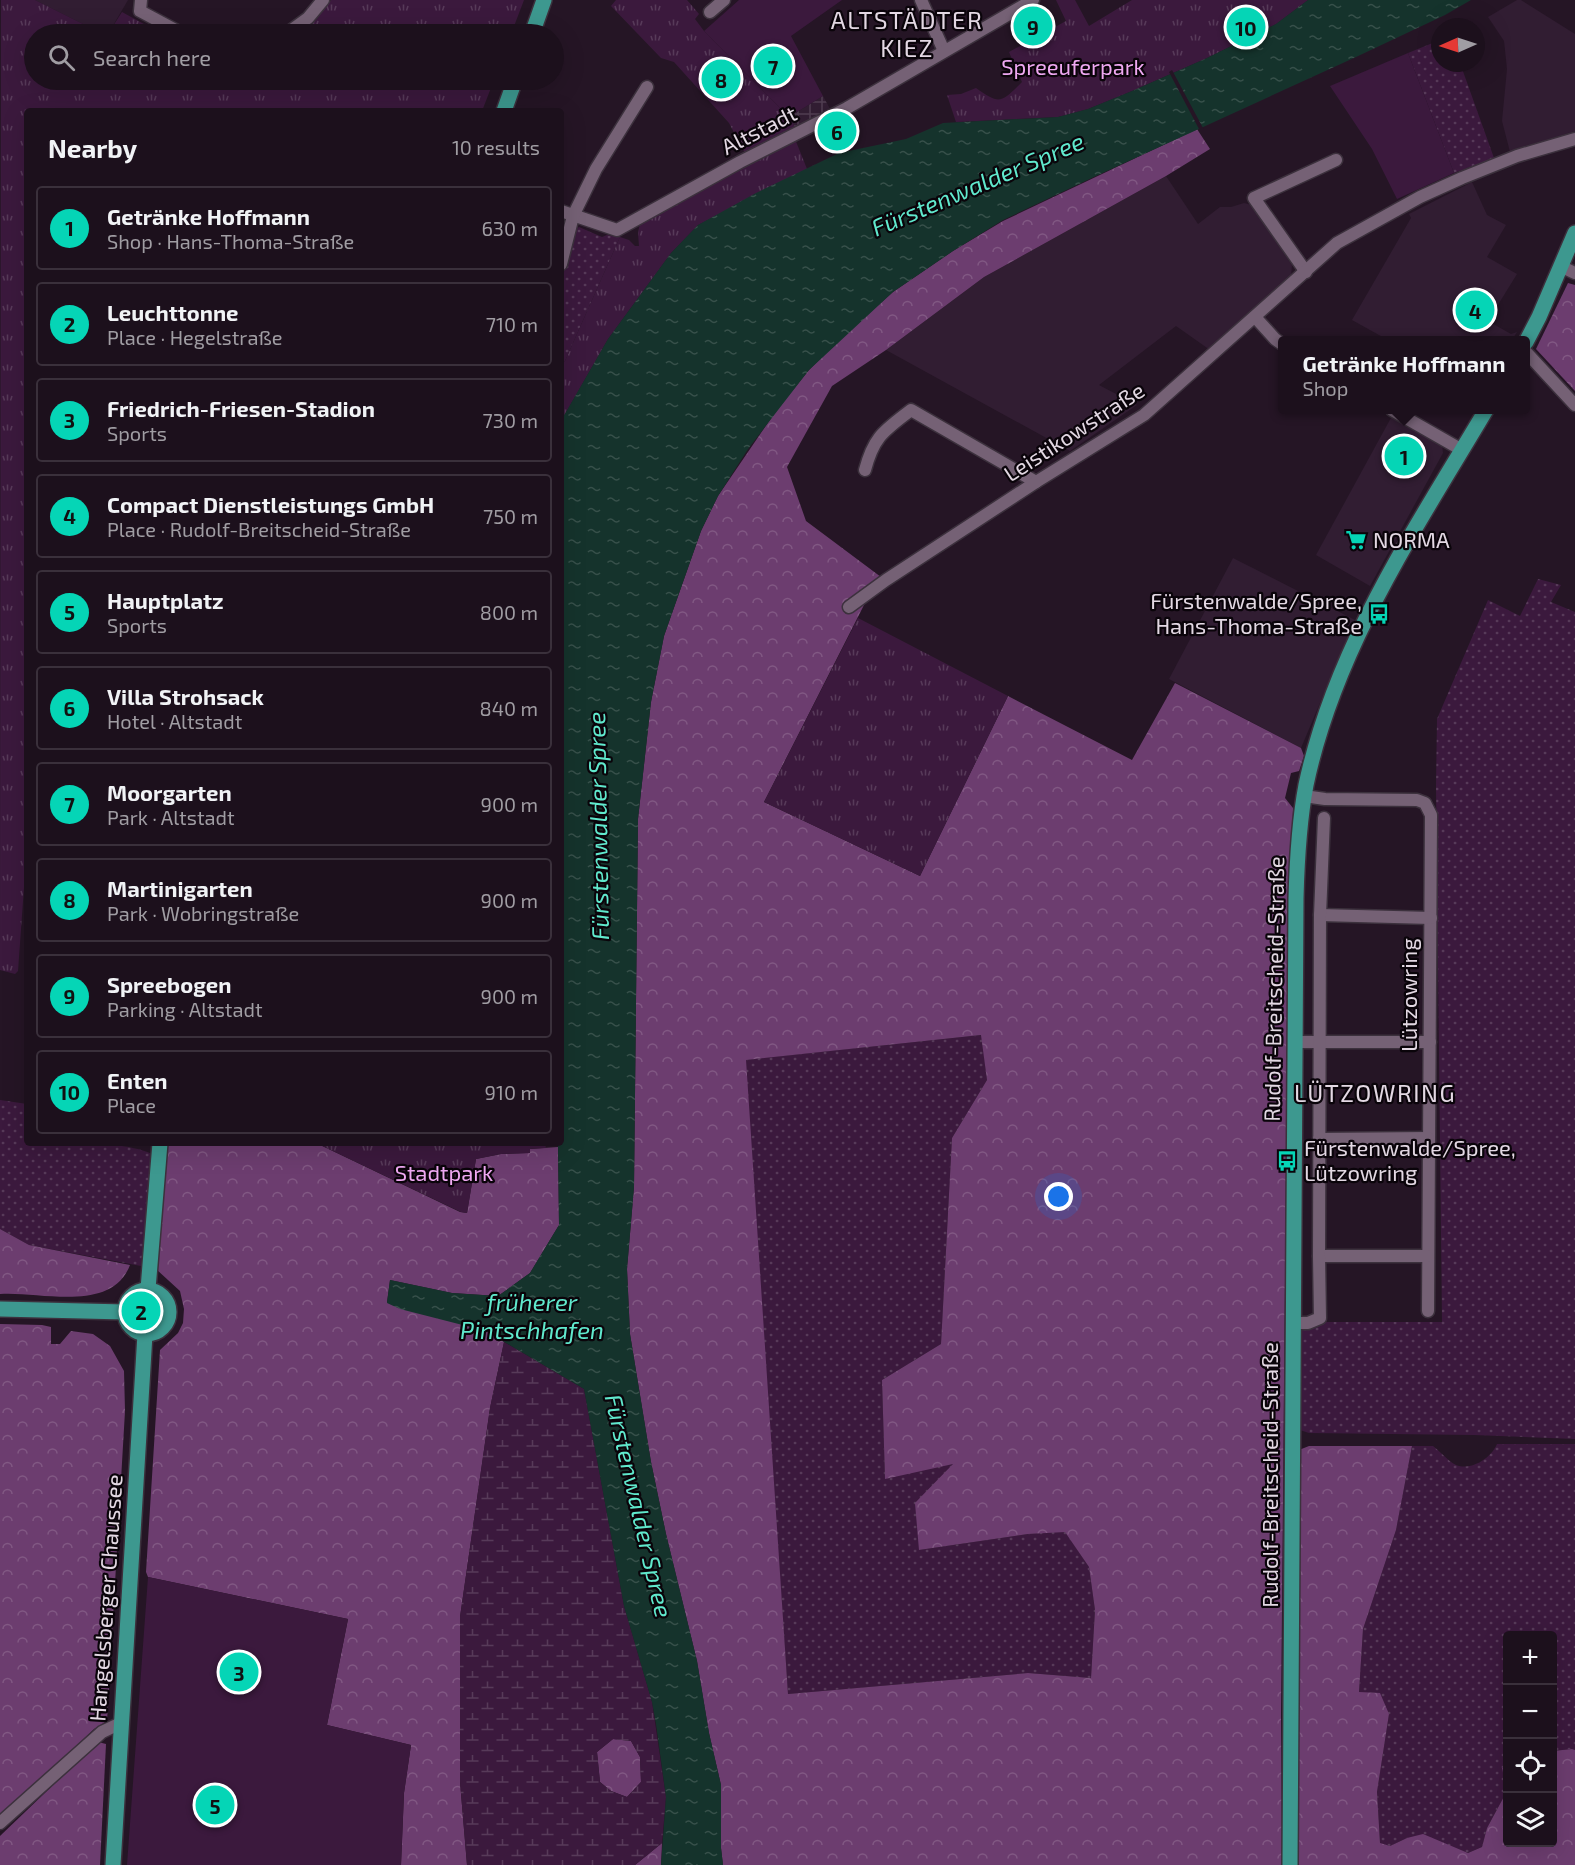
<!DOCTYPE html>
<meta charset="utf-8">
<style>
:root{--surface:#1c101c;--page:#291e29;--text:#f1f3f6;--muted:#a09da3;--line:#3a303b;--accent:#05d5b6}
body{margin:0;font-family:"Exo 2",sans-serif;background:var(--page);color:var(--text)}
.controls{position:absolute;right:18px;bottom:18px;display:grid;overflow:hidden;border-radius:6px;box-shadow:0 6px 24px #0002}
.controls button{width:54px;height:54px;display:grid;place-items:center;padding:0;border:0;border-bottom:2px solid var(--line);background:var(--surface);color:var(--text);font:30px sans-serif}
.compass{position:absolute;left:1431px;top:18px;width:54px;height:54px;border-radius:50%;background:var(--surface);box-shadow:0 6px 24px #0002;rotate:267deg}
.you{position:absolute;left:1059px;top:1197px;width:21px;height:21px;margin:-15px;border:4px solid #fff;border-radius:50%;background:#1a73e8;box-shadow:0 0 0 9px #1a73e833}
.badge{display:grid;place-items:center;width:39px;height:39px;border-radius:50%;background:var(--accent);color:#111;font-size:20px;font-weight:700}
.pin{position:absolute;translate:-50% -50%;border:3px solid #fff;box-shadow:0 2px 6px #0006}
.popup{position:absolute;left:1278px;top:336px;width:252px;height:78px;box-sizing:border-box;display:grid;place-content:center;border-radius:6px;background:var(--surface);filter:drop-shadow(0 2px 4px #0005);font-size:20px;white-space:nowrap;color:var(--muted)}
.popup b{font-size:22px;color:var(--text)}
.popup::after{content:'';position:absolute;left:50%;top:100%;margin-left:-12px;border:12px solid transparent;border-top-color:var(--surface)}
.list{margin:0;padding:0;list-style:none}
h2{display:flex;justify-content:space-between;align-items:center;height:78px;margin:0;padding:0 24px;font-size:26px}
h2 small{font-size:20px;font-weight:400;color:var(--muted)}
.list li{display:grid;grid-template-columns:39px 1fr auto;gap:18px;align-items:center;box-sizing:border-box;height:84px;margin:0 12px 12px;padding:0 12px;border:2px solid var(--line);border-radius:6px}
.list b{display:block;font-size:22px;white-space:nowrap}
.list p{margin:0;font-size:20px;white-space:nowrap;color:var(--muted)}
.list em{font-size:20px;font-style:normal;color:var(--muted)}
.icon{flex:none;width:33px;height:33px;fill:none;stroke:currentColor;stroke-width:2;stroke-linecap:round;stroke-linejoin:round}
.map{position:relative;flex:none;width:1575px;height:1865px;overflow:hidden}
.search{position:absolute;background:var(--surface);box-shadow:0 6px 24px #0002;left:24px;top:24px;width:540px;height:66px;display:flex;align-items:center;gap:15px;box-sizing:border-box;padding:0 21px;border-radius:33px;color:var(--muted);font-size:22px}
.panel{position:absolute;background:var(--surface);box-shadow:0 6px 24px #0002;left:24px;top:108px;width:540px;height:1038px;border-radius:6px}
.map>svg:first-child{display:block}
.built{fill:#311d32}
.industrial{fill:url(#industrial-grid)}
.grass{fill:url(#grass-dots)}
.forest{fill:url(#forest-crowns);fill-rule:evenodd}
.wetland{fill:url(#wetland-marsh);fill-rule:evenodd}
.park{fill:url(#park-tufts)}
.garden{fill:#3b193d}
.water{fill:url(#water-ripples)}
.pier{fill:#251525}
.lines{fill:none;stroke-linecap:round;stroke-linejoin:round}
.minor-casing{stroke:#3c313d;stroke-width:15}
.major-casing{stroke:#3c313d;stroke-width:18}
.minor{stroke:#756175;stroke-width:12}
.major{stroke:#3d988f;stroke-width:15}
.labels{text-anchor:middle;stroke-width:4.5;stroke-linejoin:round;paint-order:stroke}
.park-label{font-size:22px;fill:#efa8f2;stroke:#0a040a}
.street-label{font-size:22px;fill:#e3d8e3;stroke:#0a040a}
.poi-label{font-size:22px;fill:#e3d8e3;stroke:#0a040a;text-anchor:start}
.neighbourhood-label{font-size:24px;letter-spacing:1.5px;fill:#e3d8e3;stroke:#0a040a}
.water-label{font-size:24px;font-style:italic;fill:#60e9cd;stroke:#0a040a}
</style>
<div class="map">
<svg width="1575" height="1865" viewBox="0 0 1575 1865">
<defs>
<pattern id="industrial-grid" width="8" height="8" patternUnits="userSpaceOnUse" patternTransform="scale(1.5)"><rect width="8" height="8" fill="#311d32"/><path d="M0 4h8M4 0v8" fill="none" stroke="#4f3d50"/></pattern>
<pattern id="grass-dots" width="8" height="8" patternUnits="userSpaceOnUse" patternTransform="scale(1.5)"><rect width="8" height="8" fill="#3b193d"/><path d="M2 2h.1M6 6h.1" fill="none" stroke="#573a59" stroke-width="1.8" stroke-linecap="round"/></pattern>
<pattern id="forest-crowns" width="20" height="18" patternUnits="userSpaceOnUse" patternTransform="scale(1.5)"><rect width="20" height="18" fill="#6c3d6f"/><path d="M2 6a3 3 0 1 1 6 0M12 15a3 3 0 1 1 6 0" fill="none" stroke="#815883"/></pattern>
<pattern id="wetland-marsh" width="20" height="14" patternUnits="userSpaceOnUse" patternTransform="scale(1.5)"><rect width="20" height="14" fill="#3b193d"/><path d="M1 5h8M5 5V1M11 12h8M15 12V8" fill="none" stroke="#573a59"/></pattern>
<pattern id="park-tufts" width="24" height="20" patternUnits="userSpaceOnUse" patternTransform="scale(1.5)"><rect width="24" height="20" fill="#3b193d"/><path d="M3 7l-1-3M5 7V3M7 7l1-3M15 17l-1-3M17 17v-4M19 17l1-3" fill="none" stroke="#573a59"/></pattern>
<pattern id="water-ripples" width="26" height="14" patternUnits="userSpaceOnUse" patternTransform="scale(1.5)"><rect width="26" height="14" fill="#15332c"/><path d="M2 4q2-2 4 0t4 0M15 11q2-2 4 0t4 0" fill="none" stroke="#37504a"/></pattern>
</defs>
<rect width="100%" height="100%" fill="#251525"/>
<g class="built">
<path d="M35 0H128L108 34H103Z"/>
<path d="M1517 0H1521L1575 34V131L1510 152 1502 121 1507 69 1504 41 1488 17Z"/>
<path d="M1166 176 1198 224 1220 207H1231L1244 203 1252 205 1292 265 1291 276 1210 350 1176 326 1099 385 1137 405 1070 451 886 350 984 277Z"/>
<path d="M1472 182 1487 215 1506 225 1487 257 1517 274 1488 321 1511 334 1517 332 1512 340H1388L1352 320 1411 218 1409 214Z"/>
<path d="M1392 416 1442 444 1443 453 1370 586 1316 555Z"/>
<path d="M1233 558 1355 620 1301 748 1169 679Z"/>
</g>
<path class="industrial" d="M823 96 830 109 796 129 789 117Z"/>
<g class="grass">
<path d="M1440 40V63H1460L1494 158 1454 173 1408 53Z"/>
<path d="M579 227 602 237 607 235 620 237 565 361 561 364V284L574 231Z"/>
<path d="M1538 579 1561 585 1551 602 1575 612V1439L1474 1435 1309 1433 1300 1430V1330L1324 1322H1442L1436 786 1437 719 1488 600 1520 616Z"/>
<path d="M982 1035 987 1080 952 1138 941 1344 882 1380 885 1478 954 1463 919 1550 1028 1534 1065 1531 1089 1567 1095 1610 1091 1678 1028 1673 788 1694 743 1060Z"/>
<path d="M0 1100 27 1104V1143C60 1143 123 1140 152 1154L141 1266 29 1245 0 1229Z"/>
<circle cx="147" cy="1312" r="17"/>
<path d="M1497 1444H1575V1750L1572 1749 1553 1751 1552 1636H1508V1761L1502 1768 1507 1791 1487 1828 1482 1847 1468 1853 1445 1845 1407 1838 1390 1846 1380 1844 1377 1792 1389 1714 1359 1692 1363 1629 1396 1530 1412 1446H1433C1440 1451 1449 1462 1456 1465 1472 1471 1491 1458 1497 1444Z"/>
</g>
<g class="forest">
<path d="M1197 129 1210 149 1166 176 984 277 886 350 832 386 787 467 806 521 881 577 852 601 864 605 764 802 920 876 1008 696 1132 760 1175 683 1301 748 1304 756 1299 771 1291 773 1285 798 1293 808 1287 1065 1281 1716 1282 1865H723L721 1848V1785L709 1733 697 1661 666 1534 651 1462 630 1334 627 1269 634 1187 638 819 651 702 664 636 701 531 718 496 776 411 809 370 838 341 893 292 953 251 1003 221ZM981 1035 987 1080 952 1138 941 1344 882 1380 885 1479 953 1464 915 1503 919 1550 1028 1534 1065 1532 1089 1567 1095 1610 1091 1678 1028 1673 788 1694 746 1060Z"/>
<path d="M1568 283 1575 285V391L1536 349Z"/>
<path d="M166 1143H316L460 1212 467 1213 476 1159 501 1154 529 1153V1149L558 1147 559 1225 530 1273 498 1296 452 1293 390 1280 387 1302 486 1331 504 1342 490 1408 460 1617V1782L467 1865H401L404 1793 411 1745 327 1725 348 1619 148 1577 146 1572 160 1350 178 1333 183 1323 184 1309 180 1291 156 1269Z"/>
<path d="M0 1229 29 1245 130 1265C111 1314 40 1291 0 1294Z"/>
<path d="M0 1324 42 1325 51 1327V1344H60L71 1331 93 1334 110 1346 124 1371 125 1411 107 1721 94 1729 0 1818Z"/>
<path d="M1309 1446H1412L1396 1530 1363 1629 1359 1692 1380 1693 1389 1714 1377 1792 1380 1843 1390 1846 1407 1838 1423 1834 1468 1853 1482 1847 1487 1828 1507 1791 1502 1768 1507 1761 1508 1842H1552L1553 1751 1572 1749 1575 1750V1865H1296L1299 1450Z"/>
<path d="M613 1739 631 1741 640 1757 641 1782 627 1797 611 1791 600 1782 597 1752Z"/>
<path d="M98 1742 106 1744 100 1865H0V1836Z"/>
<path d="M662 1843 661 1865H635Z"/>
</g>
<path class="wetland" d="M504 1342 584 1389 624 1606 652 1702 666 1797 662 1843 635 1865H467L460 1782V1617L490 1408ZM613 1739 631 1741 640 1757 641 1782 627 1797 611 1791 600 1782 597 1752Z"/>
<g class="park">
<path d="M1 0H35L103 34H34V80H494L482 111H27V845L18 971 15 974 0 970Z"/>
<path d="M331 0H524L511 34H296L315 21Z"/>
<path d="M616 0H687L699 14 695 19 704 31 789 117 796 129 746 155 729 123 674 62 661 58 611 6Z"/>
<path d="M1056 0H1075L1089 26 1132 0H1308L1276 24 1207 58 1132 91 1088 109 1058 117 956 122 947 95 961 94 976 88C1000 105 1001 103 1022 82L1009 52 1066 21Z"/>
<path d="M122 12 162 34H108Z"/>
<path d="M795 139 807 169 698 225 671 253 608 339 561 421V364L565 361 620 237 629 240 635 246H639L638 233 640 223 742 165Z"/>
<path d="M858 618 1008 696 920 876 764 802Z"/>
<path d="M316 1143H501V1154L476 1159 467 1213 461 1212Z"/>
</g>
<g class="garden">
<path d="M739 0H842L791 36 823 96 789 117 704 31Z"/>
<path d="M1408 53 1454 173 1397 199 1372 149 1330 86Z"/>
<path d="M501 1143H545L546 1148 530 1149V1153L501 1154Z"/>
<path d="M148 1577 348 1619 327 1725 411 1745 404 1793 401 1865H127Z"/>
</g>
<path class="water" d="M1308 0H1471L1445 15 1356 57 1096 176 1003 220 953 251 893 292 809 370 748 449 718 496 701 531 664 636 651 702 638 819 634 1187 627 1269 630 1334 651 1462 666 1534 697 1661 709 1733 721 1785V1848L723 1865H661L666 1797 656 1724 652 1702 624 1606 584 1389 486 1331 400 1309 387 1303 390 1280 452 1293 498 1296 530 1273 559 1225 558 1143H561L562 419 608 339 671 253 698 225 756 193 839 153 906 139 943 123 1058 117 1088 109 1132 91 1207 58 1276 24Z"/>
<path class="pier" d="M1172 70 1203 128 1204 129H1199L1169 72Z"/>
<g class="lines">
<g class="minor-casing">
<g id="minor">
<path d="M141 0 140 11 183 34"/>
<path d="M921 0 944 51"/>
<path d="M710 12 724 0"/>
<path d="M286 34 308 18 323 0"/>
<path d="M561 211 617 230 740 162 847 108 1033 0"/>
<path d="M561 264 573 216 596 169 647 87"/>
<path d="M1560 266 1575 273"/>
<path d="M1306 272 1254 198 1336 160"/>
<path d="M1255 317 1275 339 1282 344"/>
<path d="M1526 352 1575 405"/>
<path d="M1392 410 1462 450"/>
<path d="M865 470C874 436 884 431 911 410L1036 482"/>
<path d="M849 607 886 580 1036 482 1144 415 1337 243 1420 197 1462 178 1517 156 1575 139"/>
<path d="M1304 796 1325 799 1417 800 1425 803 1431 815 1428 1311"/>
<path d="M1320 915 1431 918"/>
<path d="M1295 1042H1430"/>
<path d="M1319 1139 1428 1138"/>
<path d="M1319 1256H1427"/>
<path d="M1294 1323H1308L1320 1318 1319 1256 1320 915 1324 818"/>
<path d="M0 1823 102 1732 121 1723"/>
</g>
</g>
<g class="major-casing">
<g id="major">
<path d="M532 34 544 0"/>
<path d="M504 111 515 80"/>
<path d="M1526 342 1539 317 1575 233"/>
<path d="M148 1289 160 1143"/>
<circle cx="147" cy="1312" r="22"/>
<path d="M0 1309 125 1312"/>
<path d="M113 1865 145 1334"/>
<path d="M1290 1865 1296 898C1297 860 1299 822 1306 785 1335 647 1416 528 1486 410"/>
</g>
</g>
<use href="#minor" class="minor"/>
<use href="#major" class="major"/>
</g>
<defs>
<g id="supermarket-bare" transform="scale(1.62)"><path d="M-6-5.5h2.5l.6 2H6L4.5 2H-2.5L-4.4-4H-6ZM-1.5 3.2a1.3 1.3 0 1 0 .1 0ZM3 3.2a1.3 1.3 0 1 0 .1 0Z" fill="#05d5b6" stroke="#0a040a" stroke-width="2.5" paint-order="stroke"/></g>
<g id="bus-bare" transform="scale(1.62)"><path d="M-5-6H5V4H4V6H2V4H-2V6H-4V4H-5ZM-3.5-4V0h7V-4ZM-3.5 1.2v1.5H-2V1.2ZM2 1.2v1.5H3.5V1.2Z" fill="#05d5b6" stroke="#0a040a" stroke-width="2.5" paint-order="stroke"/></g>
</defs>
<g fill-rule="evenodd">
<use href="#supermarket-bare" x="1356" y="540"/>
<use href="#bus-bare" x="1379" y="614"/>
<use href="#bus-bare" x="1287" y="1161"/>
</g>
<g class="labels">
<g class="park-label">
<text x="1073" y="75">Spreeuferpark</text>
<text x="444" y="1181">Stadtpark</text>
</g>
<g class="street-label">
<text transform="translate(759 130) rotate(-27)" y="8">Altstadt</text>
<text transform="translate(1074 432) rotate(-33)" y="8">Leistikowstraße</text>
<text transform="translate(1274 989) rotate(-89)" y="8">Rudolf-Breitscheid-Straße</text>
<text transform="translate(1409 995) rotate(-90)" y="8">Lützowring</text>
<text transform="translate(1270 1475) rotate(-90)" y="8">Rudolf-Breitscheid-Straße</text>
<text transform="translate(106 1598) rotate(-86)" y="8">Hangelsberger Chaussee</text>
</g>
<g class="poi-label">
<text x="1373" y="548">NORMA</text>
<text x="1362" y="609" text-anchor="end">Fürstenwalde/Spree,<tspan x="1362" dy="25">Hans-Thoma-Straße</tspan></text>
<text x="1304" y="1156">Fürstenwalde/Spree,<tspan x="1304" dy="25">Lützowring</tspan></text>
</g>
<g class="neighbourhood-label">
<text x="907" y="29">ALTSTÄDTER<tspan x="907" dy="28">KIEZ</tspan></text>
<text x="1375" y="1102">LÜTZOWRING</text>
</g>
<g class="water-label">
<text transform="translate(978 185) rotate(-23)" y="8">Fürstenwalder Spree</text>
<text transform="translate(599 826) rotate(-91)" y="8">Fürstenwalder Spree</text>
<text x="532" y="1311">früherer<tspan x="532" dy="28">Pintschhafen</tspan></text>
<text transform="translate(638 1506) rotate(77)" y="8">Fürstenwalder Spree</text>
</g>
</g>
</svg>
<div class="controls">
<button>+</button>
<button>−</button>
<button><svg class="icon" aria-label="locate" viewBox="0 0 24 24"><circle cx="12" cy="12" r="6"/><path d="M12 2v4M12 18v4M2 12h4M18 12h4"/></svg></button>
<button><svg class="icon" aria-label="layers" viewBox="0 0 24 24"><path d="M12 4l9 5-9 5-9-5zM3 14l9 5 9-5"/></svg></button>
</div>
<svg class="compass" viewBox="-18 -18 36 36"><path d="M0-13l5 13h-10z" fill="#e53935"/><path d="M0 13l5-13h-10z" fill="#a09da3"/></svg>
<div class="you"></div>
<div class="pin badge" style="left:1404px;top:456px">1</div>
<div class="popup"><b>Getränke Hoffmann</b>Shop</div>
<div class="pin badge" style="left:141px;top:1311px">2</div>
<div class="pin badge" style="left:239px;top:1672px">3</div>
<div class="pin badge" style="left:1475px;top:310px">4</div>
<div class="pin badge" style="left:215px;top:1805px">5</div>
<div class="pin badge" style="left:837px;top:131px">6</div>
<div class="pin badge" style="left:773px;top:66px">7</div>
<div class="pin badge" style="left:721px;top:79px">8</div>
<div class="pin badge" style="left:1033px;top:26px">9</div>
<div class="pin badge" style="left:1246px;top:27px">10</div>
<div class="search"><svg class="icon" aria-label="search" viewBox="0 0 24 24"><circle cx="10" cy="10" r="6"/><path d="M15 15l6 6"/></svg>Search here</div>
<section class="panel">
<h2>Nearby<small>10 results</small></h2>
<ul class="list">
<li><span class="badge">1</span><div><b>Getränke Hoffmann</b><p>Shop · Hans-Thoma-Straße</p></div><em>630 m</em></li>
<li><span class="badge">2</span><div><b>Leuchttonne</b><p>Place · Hegelstraße</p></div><em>710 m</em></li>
<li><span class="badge">3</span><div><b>Friedrich-Friesen-Stadion</b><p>Sports</p></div><em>730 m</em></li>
<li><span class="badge">4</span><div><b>Compact Dienstleistungs GmbH</b><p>Place · Rudolf-Breitscheid-Straße</p></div><em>750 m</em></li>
<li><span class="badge">5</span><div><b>Hauptplatz</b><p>Sports</p></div><em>800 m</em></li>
<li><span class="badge">6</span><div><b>Villa Strohsack</b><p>Hotel · Altstadt</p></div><em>840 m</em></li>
<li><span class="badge">7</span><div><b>Moorgarten</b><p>Park · Altstadt</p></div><em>900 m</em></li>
<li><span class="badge">8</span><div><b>Martinigarten</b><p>Park · Wobringstraße</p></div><em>900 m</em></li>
<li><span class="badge">9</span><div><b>Spreebogen</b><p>Parking · Altstadt</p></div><em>900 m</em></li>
<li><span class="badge">10</span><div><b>Enten</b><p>Place</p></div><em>910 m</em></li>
</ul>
</section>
</div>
